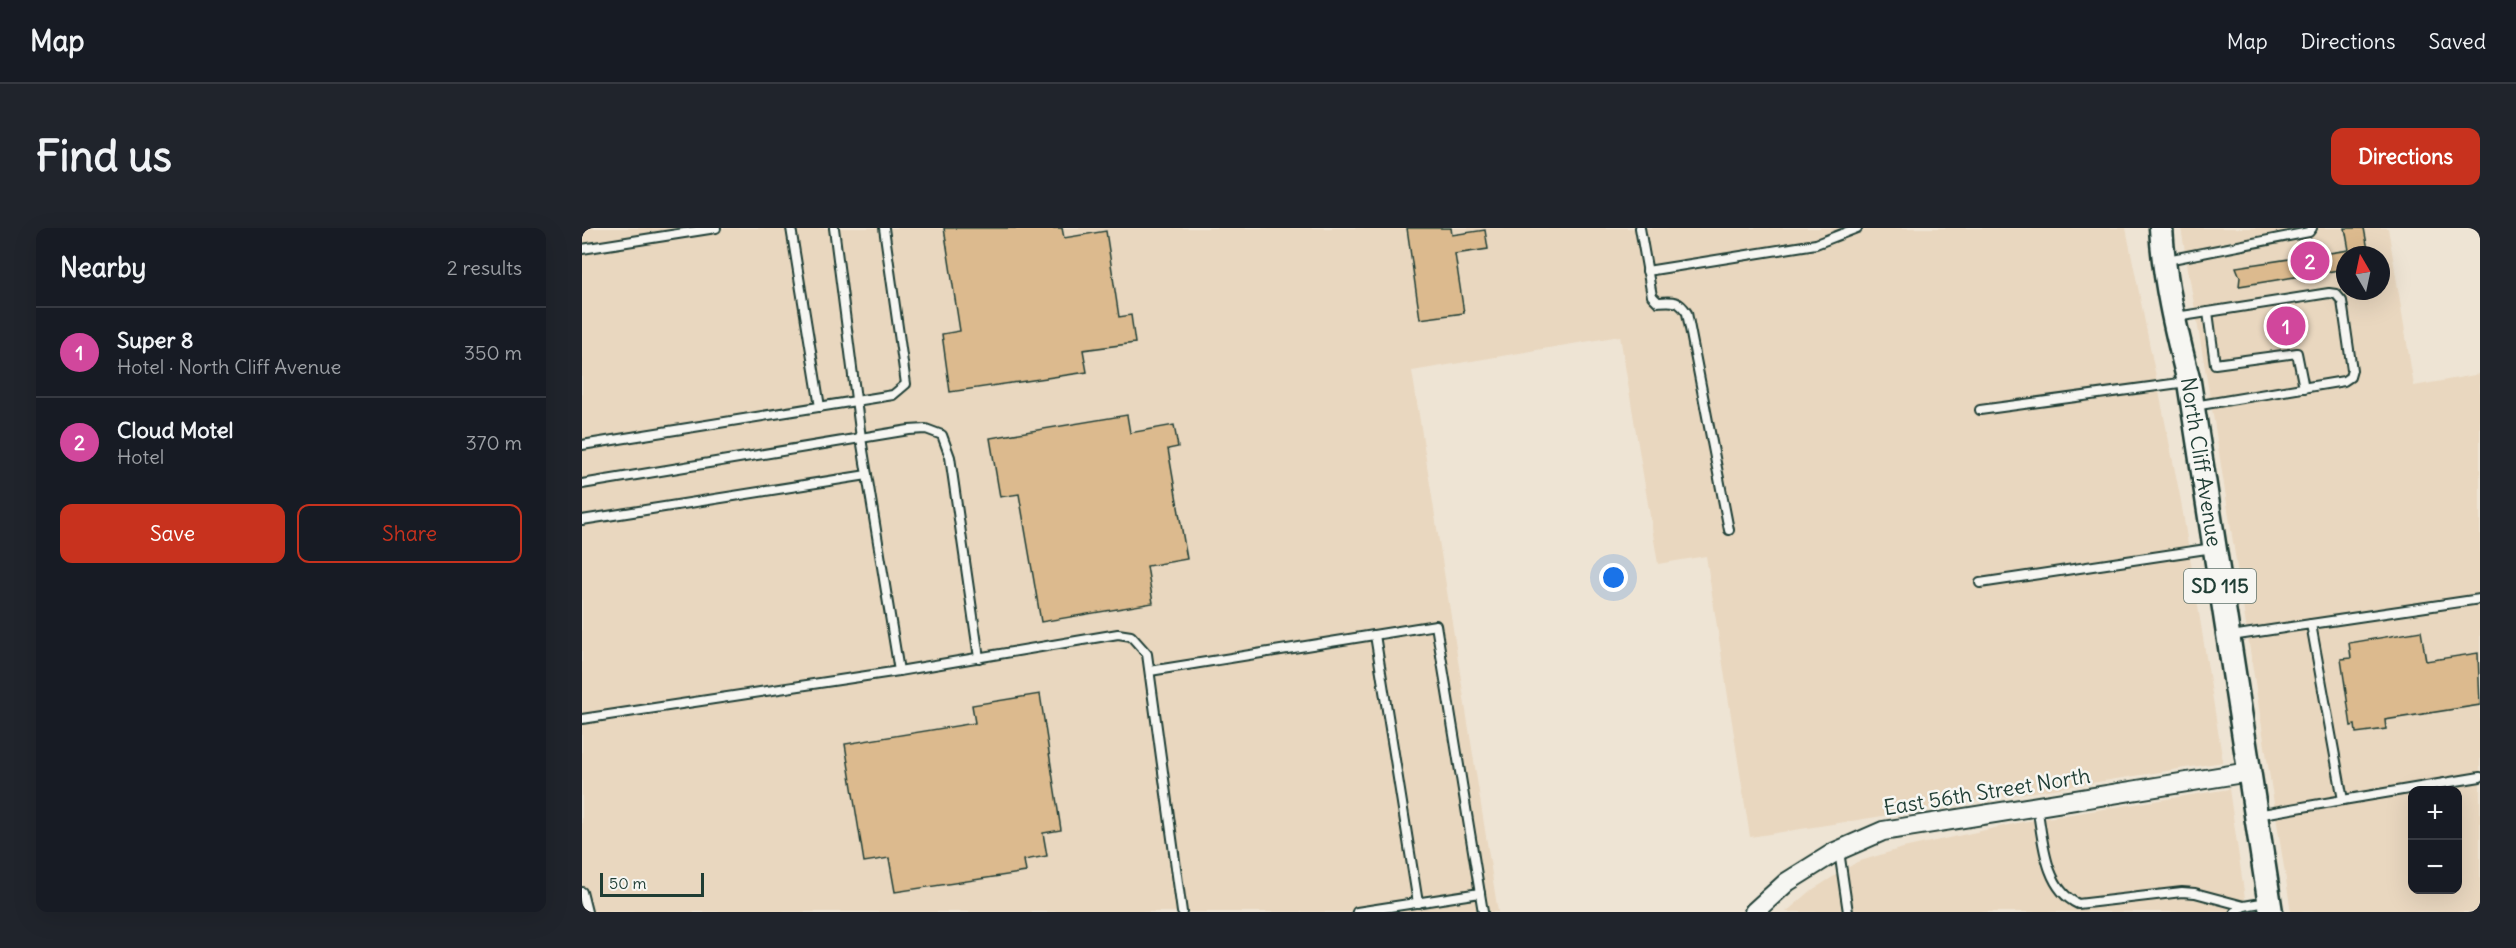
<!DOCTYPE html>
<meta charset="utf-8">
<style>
:root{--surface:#171b24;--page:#20242c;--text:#f1f3f6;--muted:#9ea1a6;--line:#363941;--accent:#c8321e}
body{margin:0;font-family:Delius,sans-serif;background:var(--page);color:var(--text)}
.controls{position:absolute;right:18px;bottom:18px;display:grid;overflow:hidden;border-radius:12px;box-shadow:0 6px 24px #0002}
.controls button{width:54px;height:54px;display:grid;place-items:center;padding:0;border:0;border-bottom:2px solid var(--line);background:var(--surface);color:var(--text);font:30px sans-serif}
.compass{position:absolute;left:1754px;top:18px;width:54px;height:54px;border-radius:50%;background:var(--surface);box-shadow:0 6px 24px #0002;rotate:351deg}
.scale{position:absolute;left:18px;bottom:15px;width:104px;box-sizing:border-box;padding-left:6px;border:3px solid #1f3d34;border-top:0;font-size:16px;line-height:21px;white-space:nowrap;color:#1f3d34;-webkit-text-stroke:4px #f6f6f2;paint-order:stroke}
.you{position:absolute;left:1032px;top:350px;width:21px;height:21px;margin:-15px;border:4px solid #fff;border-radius:50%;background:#1a73e8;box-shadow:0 0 0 9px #1a73e833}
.badge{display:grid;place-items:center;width:39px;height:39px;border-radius:50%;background:var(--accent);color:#fff;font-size:20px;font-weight:700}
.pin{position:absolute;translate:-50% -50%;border:3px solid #fff;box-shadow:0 2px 6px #0006}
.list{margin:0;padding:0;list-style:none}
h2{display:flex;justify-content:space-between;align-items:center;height:78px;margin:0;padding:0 24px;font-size:26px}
h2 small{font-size:20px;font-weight:400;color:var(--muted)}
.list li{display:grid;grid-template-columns:39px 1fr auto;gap:18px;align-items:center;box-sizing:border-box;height:90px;padding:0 24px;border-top:2px solid var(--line)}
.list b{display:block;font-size:22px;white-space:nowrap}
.list p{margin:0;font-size:20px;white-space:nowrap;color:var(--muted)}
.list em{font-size:20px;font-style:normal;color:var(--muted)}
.actions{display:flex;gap:12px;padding:18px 24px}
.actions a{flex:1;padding:14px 0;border:2px solid var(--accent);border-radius:12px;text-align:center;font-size:21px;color:var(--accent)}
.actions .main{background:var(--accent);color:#fff}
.map{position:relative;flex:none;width:1898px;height:684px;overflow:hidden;border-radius:12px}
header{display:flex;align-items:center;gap:36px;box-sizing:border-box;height:84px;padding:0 30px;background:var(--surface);border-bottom:2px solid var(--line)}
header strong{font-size:28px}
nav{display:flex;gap:33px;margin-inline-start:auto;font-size:21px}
.intro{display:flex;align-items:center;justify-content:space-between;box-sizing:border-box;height:144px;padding:0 36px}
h1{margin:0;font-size:42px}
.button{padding:15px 27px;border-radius:12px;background:var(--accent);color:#fff;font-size:21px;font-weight:700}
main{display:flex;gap:36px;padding:0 36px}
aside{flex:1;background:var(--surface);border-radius:12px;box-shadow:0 6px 24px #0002}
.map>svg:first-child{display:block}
.built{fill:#e9d7bf;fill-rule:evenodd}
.building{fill:#dcba8e;stroke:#1f3d34;stroke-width:1.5}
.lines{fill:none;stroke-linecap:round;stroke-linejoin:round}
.service-casing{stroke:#1f3d34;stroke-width:12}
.tertiary-casing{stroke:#1f3d34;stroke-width:22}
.primary-casing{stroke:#1f3d34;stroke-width:27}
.service{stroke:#f6f6f2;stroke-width:8}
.tertiary{stroke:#f6f6f2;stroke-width:18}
.primary{stroke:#f6f6f2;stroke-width:22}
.labels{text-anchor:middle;stroke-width:5;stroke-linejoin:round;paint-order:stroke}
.shield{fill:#f6f6f2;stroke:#60746d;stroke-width:1.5}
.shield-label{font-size:20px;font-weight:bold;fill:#1f3d34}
.street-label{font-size:21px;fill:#1f3d34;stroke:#f6f6f2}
</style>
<header>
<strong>Map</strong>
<nav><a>Map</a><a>Directions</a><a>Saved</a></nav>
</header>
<div class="intro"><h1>Find us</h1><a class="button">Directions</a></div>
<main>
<aside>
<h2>Nearby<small>2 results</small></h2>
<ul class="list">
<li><span class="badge" style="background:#d1479c">1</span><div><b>Super 8</b><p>Hotel · North Cliff Avenue</p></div><em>350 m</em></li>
<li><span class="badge" style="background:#d1479c">2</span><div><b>Cloud Motel</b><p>Hotel</p></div><em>370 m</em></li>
</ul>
<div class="actions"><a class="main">Save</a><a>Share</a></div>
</aside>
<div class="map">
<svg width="1898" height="684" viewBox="0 0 1898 684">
<rect width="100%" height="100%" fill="#eee4d4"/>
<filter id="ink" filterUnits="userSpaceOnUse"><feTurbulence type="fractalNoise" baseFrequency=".0167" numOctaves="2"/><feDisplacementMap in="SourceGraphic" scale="12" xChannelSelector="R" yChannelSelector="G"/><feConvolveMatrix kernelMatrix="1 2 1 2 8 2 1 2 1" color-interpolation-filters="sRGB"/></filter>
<g filter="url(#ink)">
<g class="built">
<path d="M0 0H1544L1599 273 1641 534 1168 609 1124 328 1076 336 1038 108 830 143 916 684H0Z"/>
<path d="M1599 0H1806L1832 158 1898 146V684H1709L1632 193ZM1763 27H1799V63H1763ZM1830 562H1876V662H1830Z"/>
<path d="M1647 561 1665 684H1204L1230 662 1275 634 1321 620 1440 594Z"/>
</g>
<g class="building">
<path d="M362 0H480L482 10 524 3 537 89 549 87 553 115 501 122 505 144 368 164 360 106 378 103Z"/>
<path d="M825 0H869L870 7 903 2 906 21 873 26 882 85 838 91Z"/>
<path d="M1763 0H1782L1787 27H1763V41L1657 58 1658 49 1654 39 1767 22Z"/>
<path d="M545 187 548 205 592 197 596 219 586 221 605 331 565 338 571 375 459 394 437 266 418 269 408 210Z"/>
<path d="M1839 403 1844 433 1896 425 1898 477 1803 492 1804 501 1774 505 1773 497 1769 498 1759 431 1769 430 1767 415Z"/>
<path d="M458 466 479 602 461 605 465 628 442 632 444 644 313 664 307 630 282 634 263 516 393 495 390 477Z"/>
</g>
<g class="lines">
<g class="service-casing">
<g id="service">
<path d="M209 0 238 179"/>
<path d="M252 0 279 210 317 443"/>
<path d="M1058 0 1070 68 1076 74C1091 73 1097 72 1105 85L1147 302"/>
<path d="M0 21 134 0"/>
<path d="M1585 32 1727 4 1730 0"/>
<path d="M1065 43 1234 16 1275 0"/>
<path d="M1626 84 1633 136 1715 125 1722 160"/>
<path d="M1594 89 1747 65 1754 66 1760 73 1770 142 1768 149 1762 153 1612 178"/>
<path d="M1398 182 1605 154"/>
<path d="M0 217 311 167 324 156 302 0"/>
<path d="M0 256 327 202 344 201 360 207 368 229 397 430"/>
<path d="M0 292 285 247"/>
<path d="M1398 355 1631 320"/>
<path d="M1729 396 1898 371"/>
<path d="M793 407 836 675"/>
<path d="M1649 408 1729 396 1761 572 1675 587"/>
<path d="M568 443 854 397 901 684"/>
<path d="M0 491 317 443 536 406 549 408 565 426 600 684"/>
<path d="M1761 572 1898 549"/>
<path d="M1455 578C1461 611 1462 660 1496 676L1600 664 1613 665 1662 678"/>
<path d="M1257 623 1266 684"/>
<path d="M0 664 5 684"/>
<path d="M775 684 898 665"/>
<path d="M1653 684 1662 678 1685 674"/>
</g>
</g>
<g class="tertiary-casing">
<path id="tertiary" d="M1172 684 1205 654 1253 624 1301 603 1667 544"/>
</g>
<g class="primary-casing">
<path id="primary" d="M1579 0C1582 53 1594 103 1607 154L1689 684"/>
</g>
<use href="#service" class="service"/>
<use href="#tertiary" class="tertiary"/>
<use href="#primary" class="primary"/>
</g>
</g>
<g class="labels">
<rect class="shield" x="1602" y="341" width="72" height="34" rx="4.5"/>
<g class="shield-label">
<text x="1638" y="365">SD 115</text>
</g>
<g class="street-label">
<text transform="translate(1619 234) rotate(81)" y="7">North Cliff Avenue</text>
<text transform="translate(1405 564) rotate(-9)" y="7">East 56th Street North</text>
</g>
</g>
</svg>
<div class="controls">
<button>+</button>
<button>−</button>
</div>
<svg class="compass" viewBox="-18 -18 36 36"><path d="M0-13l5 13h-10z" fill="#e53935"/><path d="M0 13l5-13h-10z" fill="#9ea1a6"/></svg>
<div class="scale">50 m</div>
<div class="you"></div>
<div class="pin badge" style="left:1704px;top:98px;background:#d1479c">1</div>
<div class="pin badge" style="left:1728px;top:33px;background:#d1479c">2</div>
</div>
</main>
